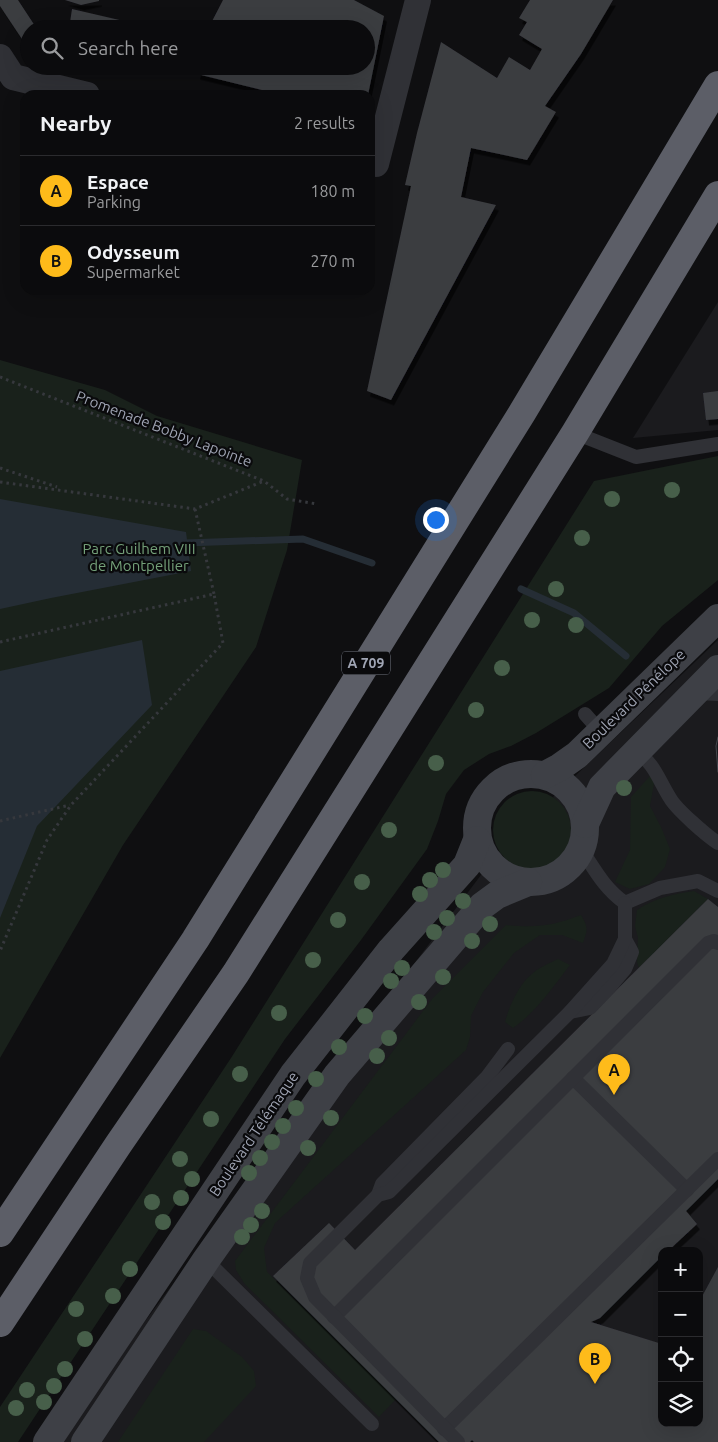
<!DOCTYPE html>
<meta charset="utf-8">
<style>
:root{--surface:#0b0b0d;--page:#141416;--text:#f1f3f6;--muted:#9a9b9d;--line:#2b2b2e;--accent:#febb1a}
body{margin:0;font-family:Ubuntu,sans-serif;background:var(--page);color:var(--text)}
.controls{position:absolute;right:15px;bottom:15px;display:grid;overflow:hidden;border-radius:10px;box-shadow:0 5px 20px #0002}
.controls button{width:45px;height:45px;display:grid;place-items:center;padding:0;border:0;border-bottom:1px solid var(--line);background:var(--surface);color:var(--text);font:25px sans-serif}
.you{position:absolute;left:435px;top:519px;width:18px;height:18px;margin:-12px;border:4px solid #fff;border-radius:50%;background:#1a73e8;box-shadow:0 0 0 8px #1a73e833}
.badge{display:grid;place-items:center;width:32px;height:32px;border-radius:50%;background:var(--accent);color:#111;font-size:16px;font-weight:700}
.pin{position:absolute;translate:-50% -41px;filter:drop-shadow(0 1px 2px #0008)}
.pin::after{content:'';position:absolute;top:26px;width:18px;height:15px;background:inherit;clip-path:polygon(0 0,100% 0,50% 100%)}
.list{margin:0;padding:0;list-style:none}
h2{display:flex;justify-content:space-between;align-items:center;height:65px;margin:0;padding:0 20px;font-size:21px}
h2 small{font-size:16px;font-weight:400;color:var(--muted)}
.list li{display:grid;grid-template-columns:32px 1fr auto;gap:15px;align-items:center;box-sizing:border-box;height:70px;padding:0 20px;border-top:1px solid var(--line)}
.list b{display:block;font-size:19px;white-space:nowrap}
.list p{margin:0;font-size:16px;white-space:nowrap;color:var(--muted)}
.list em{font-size:16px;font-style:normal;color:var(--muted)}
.icon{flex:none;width:28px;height:28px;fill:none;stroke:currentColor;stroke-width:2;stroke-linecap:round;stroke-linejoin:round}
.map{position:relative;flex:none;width:718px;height:1442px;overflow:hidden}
.search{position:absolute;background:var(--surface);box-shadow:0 5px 20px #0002;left:20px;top:20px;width:355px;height:55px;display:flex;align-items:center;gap:12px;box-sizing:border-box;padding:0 18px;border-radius:28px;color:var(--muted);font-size:19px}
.panel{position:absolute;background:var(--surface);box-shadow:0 5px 20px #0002;left:20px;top:90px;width:355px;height:205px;border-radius:15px}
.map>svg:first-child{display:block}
.built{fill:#1b1b1e;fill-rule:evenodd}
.green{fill:#19211b}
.water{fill:#252d35}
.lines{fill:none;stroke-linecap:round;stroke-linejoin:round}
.stream{stroke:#252d35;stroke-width:7}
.building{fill:#3b3c41;filter:url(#shadow)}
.path{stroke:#36383d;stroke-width:3;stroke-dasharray:2.5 4;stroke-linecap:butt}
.lane{stroke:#303136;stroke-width:14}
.street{stroke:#303136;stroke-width:26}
.secondary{stroke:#3e4046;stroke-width:28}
.highway{stroke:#5c5e67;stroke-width:28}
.tram{stroke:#45474d;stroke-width:1}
.tree{fill:#475f4a}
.labels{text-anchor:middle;stroke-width:4.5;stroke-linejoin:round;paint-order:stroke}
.shield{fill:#0a0a0c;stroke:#727681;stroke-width:1}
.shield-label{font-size:14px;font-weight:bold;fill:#9fa4b3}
.street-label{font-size:15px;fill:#9fa4b3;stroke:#0a0a0c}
.park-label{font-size:15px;fill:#74a079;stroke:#0a0a0c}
</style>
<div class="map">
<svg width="718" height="1442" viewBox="0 0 718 1442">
<defs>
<filter id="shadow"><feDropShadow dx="3" dy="5.5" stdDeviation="0" flood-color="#0009"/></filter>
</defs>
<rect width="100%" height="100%" fill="#0f0f11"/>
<g class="built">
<path d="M718 302V430L633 438Z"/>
<path d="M718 640V1442H54L499 851 504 858 559 803 553 797ZM662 1251H699V1423H662Z"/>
</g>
<g class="green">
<path d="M0 360 105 390 157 416 302 460 287 550 256 647 123 845 0 1058Z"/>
<path d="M718 456V580L662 626 609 688 536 733 511 746 489 754 464 770 446 794 438 821 427 849 361 940 285 1039 18 1442H0V1407L231 1058 594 481Z"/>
<path d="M651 775 655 778 650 806 661 827 670 849 665 867 649 884 630 889 615 882 630 850 631 797Z"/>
<circle cx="532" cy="830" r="39"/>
<path d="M694 891 708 899 639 968 637 962 638 938 635 926 637 910C655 898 673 894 694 891Z"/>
<path d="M581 915C588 927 588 929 583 943L562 935H540L514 953 483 992 471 1016 470 1037 466 1050 275 1223 264 1248 267 1272 396 1399 379 1417 244 1283 236 1270 235 1261 432 999 506 925C537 928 552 926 581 915Z"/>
<path d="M558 959 570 965C553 987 536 1012 513 1028L505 1022C510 1004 519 984 533 973 540 967 550 963 558 959Z"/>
<path d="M193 1329 206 1331 242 1357 254 1371 256 1386 204 1442H118Z"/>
</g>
<g class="water">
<path d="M0 499 186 532 191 571 51 598 0 609Z"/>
<path d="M142 640 152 705 37 826 0 918V671Z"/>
</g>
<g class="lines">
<g class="stream">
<path d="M185 543 303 539 372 563"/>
<path d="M521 589 574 613 626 656"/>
</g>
</g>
<g class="building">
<path d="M0 0H18L37 29H29V45H26L0 6Z"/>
<path d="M65 0H99V1L81 5Z"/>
<path d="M223 0H354L384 16 368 95H282L197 74 199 66H366V29H208Z"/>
<path d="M530 0H613L581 54 545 106 556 112 527 160 471 148 461 197 496 205 391 400 367 391 411 186 405 185 417 133 441 42 497 78 509 57 530 70 542 49 519 35 527 22 519 18Z"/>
<path d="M72 9 154 28V29H69Z"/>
<path d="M718 391V419L706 420 703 393Z"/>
<path d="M708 899 718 907V1179L686 1211 697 1224 668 1251H662V1256L600 1318 591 1322 662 1344V1423H699V1302L718 1267V1442H474L472 1440 470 1442H439L273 1276 329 1223 355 1250Z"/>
</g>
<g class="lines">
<g class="path">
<path d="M0 377 264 481 287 499 317 504"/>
<path d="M0 468 57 487"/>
<path d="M0 482 195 509 264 481"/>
<path d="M195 509 214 594"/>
<path d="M0 642 214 594 223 643 71 805 47 840 0 951"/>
<path d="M0 821 70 805"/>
</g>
<g class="lane">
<path d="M575 433 636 457 718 444"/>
<path d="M696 693 718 694"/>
<path d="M585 714 600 731"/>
<path d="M636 752C654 762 659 781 670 798 676 809 707 836 718 843"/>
<path d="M581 849C595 870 604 888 625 903L660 888 698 881 718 891"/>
<path d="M570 1012 590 1008 609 988 625 969 632 952 625 939"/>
<path d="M573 1078 687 1190"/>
<path d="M378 1195 382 1184 487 1077 508 1049"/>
<path d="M206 1260 372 1424"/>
<path d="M334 1317 708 943 714 941 718 943"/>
<path d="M444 1429 718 1159"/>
<path d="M458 1442 315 1297 307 1278 310 1263 378 1195 389 1192 570 1012 613 964 625 939V903"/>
</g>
<g class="street">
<path d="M0 57 13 77 87 95"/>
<path d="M370 162 376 164 418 0"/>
</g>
<g class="secondary">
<circle cx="531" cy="828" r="54"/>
<path d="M545 775 560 767 577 755 718 618"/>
<path d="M585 824 602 787 718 669"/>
<path d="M47 1442 293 1075 391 950 467 865 477 840"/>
<path d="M85 1442 206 1260 337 1075 482 906 497 895 528 882"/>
</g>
<g class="highway">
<path d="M0 1233 195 940 522 413 718 85"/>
<path d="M0 1323 118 1145 236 973 575 433 718 195"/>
</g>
<path class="tram" d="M718 737 716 746 718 772"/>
</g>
<g class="tree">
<circle cx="672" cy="490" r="8"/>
<circle cx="612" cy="499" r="8"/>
<circle cx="582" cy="538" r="8"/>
<circle cx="556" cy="589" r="8"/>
<circle cx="532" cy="620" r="8"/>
<circle cx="576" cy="625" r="8"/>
<circle cx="502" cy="668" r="8"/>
<circle cx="476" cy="710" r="8"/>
<circle cx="436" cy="763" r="8"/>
<circle cx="624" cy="788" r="8"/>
<circle cx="389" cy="830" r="8"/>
<circle cx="443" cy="870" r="8"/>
<circle cx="430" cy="880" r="8"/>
<circle cx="362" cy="882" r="8"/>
<circle cx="420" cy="894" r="8"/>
<circle cx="463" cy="901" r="8"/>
<circle cx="447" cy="918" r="8"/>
<circle cx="338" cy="920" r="8"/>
<circle cx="490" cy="924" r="8"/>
<circle cx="434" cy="932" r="8"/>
<circle cx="472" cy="941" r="8"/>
<circle cx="313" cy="960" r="8"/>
<circle cx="402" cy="968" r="8"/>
<circle cx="443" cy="977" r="8"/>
<circle cx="391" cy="981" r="8"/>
<circle cx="419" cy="1002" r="8"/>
<circle cx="279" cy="1013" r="8"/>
<circle cx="365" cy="1016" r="8"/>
<circle cx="389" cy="1038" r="8"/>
<circle cx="339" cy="1047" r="8"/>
<circle cx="377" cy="1056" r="8"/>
<circle cx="240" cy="1074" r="8"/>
<circle cx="316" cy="1079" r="8"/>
<circle cx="296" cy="1108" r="8"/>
<circle cx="331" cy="1118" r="8"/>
<circle cx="211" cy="1119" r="8"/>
<circle cx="283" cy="1126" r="8"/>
<circle cx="272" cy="1142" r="8"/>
<circle cx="308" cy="1148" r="8"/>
<circle cx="260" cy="1158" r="8"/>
<circle cx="180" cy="1159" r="8"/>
<circle cx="249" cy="1173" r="8"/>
<circle cx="192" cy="1179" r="8"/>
<circle cx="181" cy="1198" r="8"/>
<circle cx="152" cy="1202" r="8"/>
<circle cx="262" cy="1211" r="8"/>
<circle cx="163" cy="1222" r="8"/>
<circle cx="251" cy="1225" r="8"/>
<circle cx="242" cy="1237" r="8"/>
<circle cx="130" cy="1269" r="8"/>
<circle cx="113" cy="1296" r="8"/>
<circle cx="76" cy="1309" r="8"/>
<circle cx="85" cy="1339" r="8"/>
<circle cx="65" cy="1369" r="8"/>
<circle cx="54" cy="1386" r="8"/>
<circle cx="27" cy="1390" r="8"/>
<circle cx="44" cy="1402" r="8"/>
<circle cx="16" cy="1408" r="8"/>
</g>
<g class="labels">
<rect class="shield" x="342" y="651.5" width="48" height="23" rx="4"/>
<g class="shield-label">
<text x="366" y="668">A 709</text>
</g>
<g class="street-label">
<text transform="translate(164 429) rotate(21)" y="5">Promenade Bobby Lapointe</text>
<text transform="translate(634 699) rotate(-44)" y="5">Boulevard Pénélope</text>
<text transform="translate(254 1134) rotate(-56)" y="5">Boulevard Télémaque</text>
</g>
<g class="park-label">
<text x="139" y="554">Parc Guilhem VIII<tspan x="139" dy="17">de Montpellier</tspan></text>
</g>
</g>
</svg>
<div class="controls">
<button>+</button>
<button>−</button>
<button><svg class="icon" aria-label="locate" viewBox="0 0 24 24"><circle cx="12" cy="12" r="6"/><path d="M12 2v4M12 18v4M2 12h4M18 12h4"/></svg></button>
<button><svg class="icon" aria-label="layers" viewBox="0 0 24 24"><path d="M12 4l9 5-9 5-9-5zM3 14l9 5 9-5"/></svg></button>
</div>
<div class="you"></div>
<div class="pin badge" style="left:614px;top:1095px">A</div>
<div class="pin badge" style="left:595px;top:1384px">B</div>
<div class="search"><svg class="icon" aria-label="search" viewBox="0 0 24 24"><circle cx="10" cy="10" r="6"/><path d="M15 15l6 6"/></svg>Search here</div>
<section class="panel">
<h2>Nearby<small>2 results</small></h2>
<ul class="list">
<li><span class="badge">A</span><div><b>Espace</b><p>Parking</p></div><em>180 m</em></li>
<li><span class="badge">B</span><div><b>Odysseum</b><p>Supermarket</p></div><em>270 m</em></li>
</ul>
</section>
</div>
